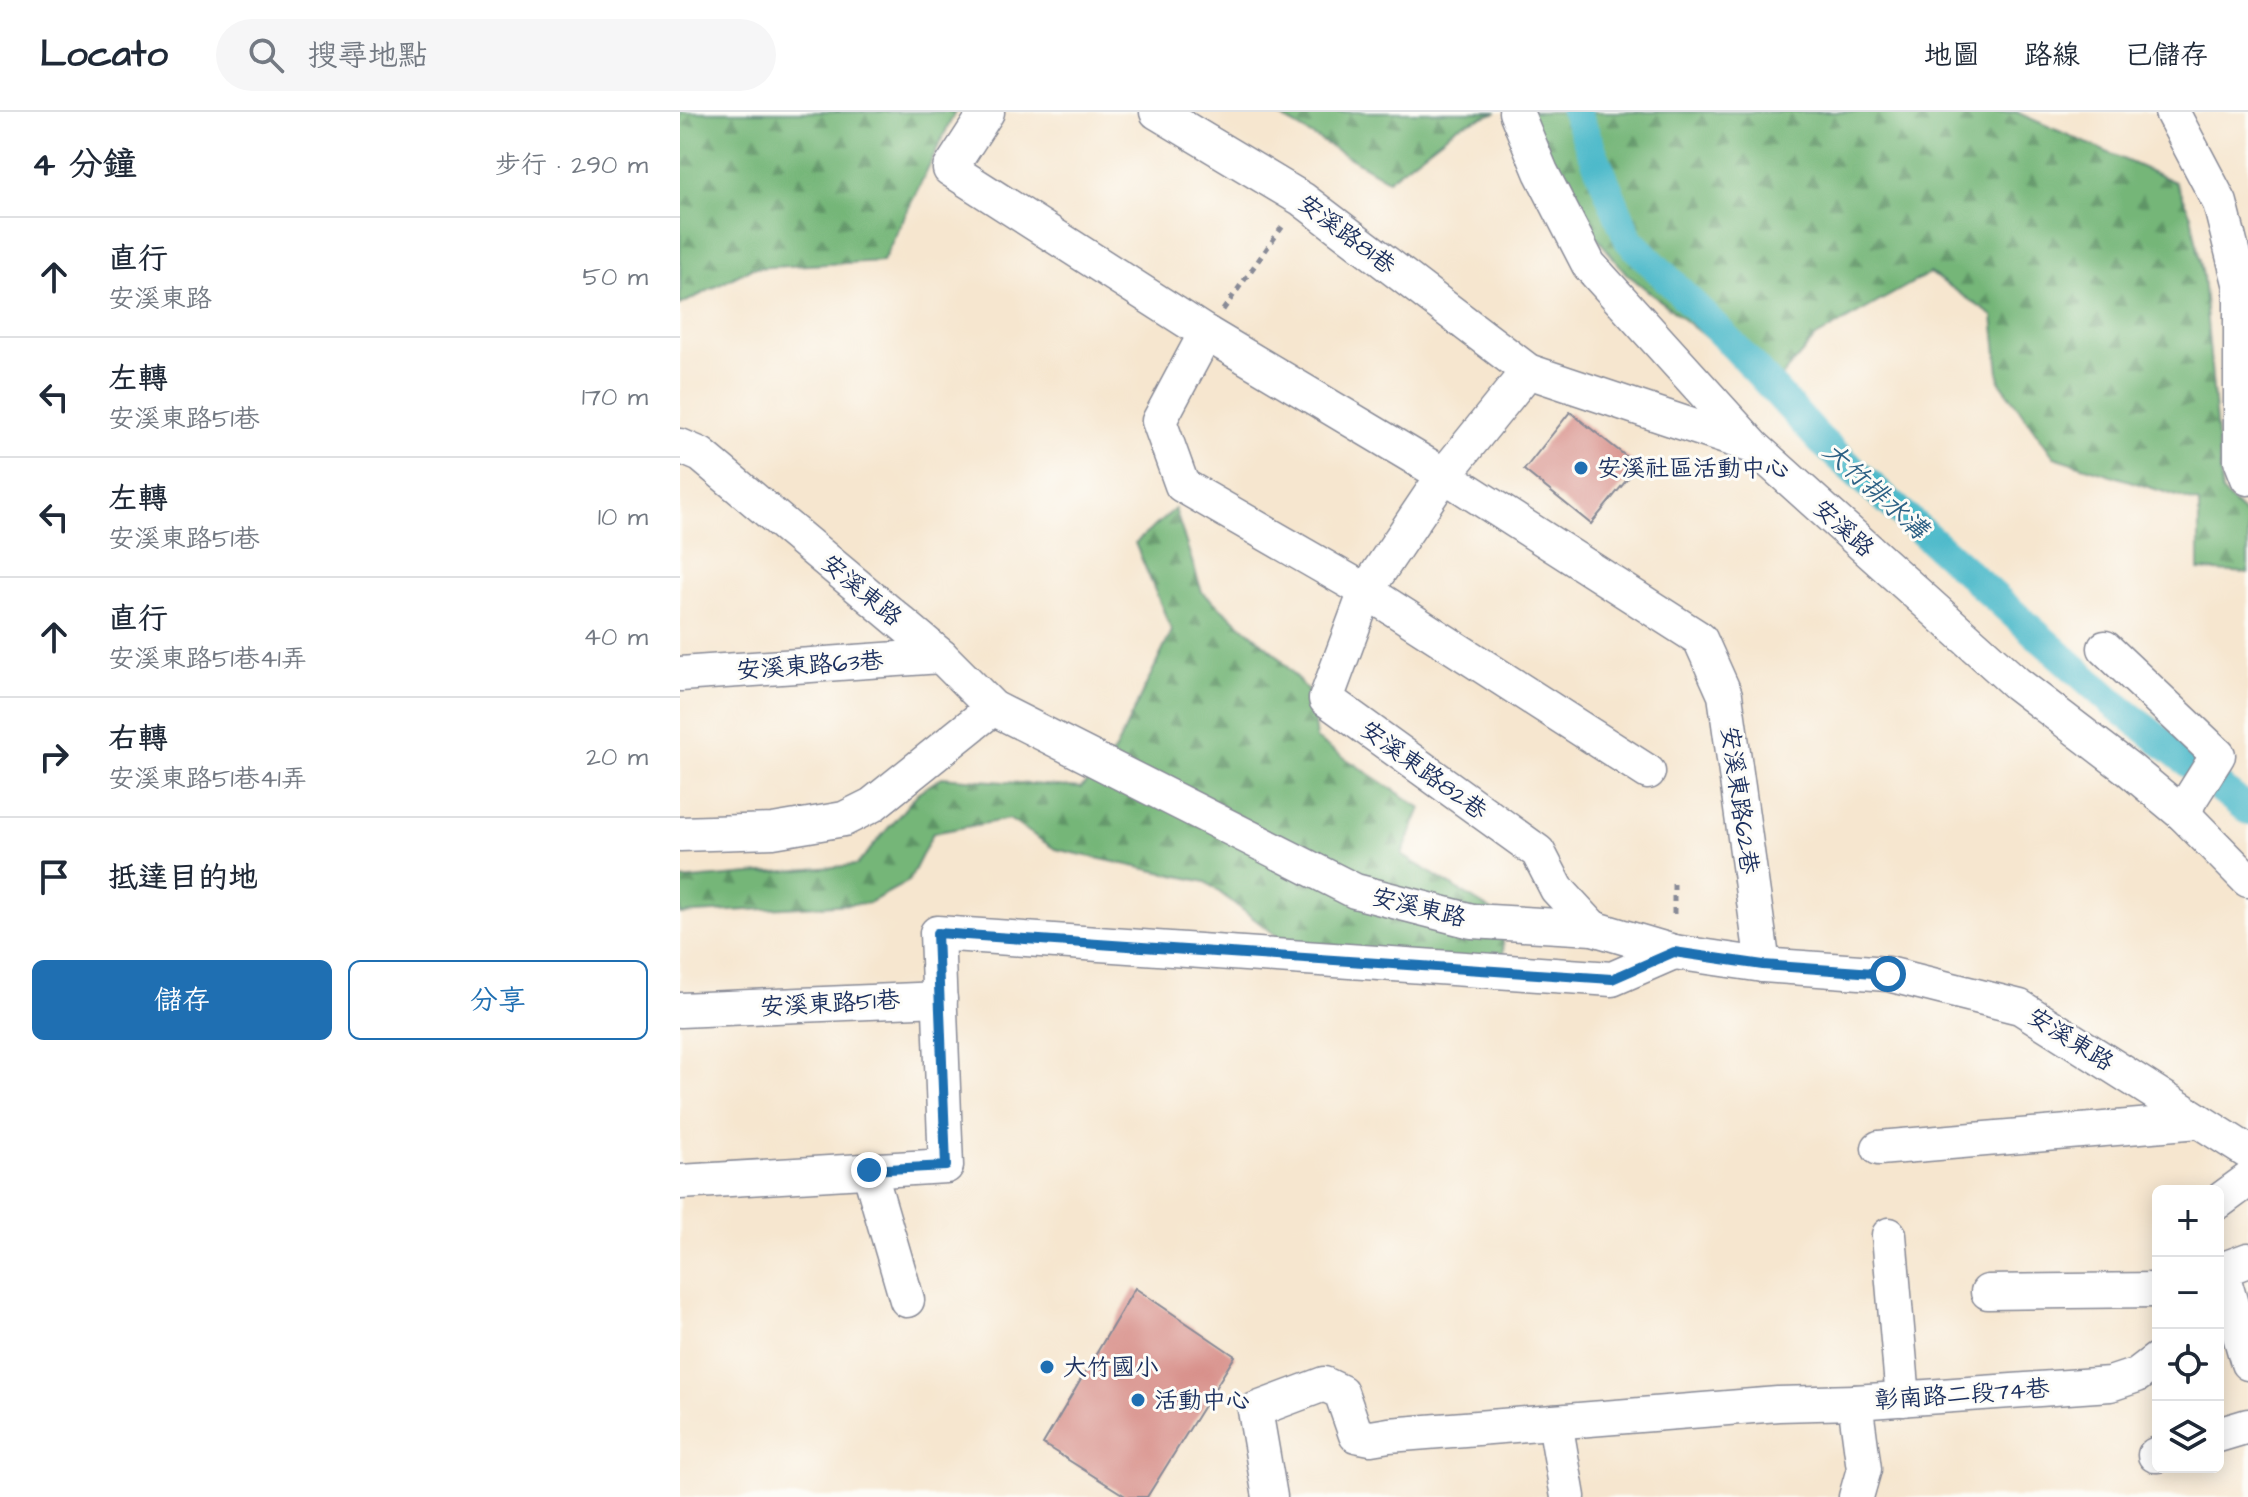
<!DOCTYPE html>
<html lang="zh-TW">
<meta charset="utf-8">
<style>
:root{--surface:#fff;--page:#f6f6f7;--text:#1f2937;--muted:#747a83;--line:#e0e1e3;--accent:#1f6fb2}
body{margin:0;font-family:"Architects Daughter","LXGW WenKai TC",sans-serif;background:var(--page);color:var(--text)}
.controls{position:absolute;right:24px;bottom:24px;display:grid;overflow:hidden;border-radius:12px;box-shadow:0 4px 20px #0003}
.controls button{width:72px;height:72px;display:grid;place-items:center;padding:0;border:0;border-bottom:2px solid var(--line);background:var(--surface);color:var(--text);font:40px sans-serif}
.stop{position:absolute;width:24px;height:24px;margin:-18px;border:6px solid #1f6fb2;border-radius:50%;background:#fff}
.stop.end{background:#1f6fb2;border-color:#fff;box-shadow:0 2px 8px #0008}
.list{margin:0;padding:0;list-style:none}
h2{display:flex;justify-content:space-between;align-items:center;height:104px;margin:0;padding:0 32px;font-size:34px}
h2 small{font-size:26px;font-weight:400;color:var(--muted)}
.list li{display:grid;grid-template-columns:52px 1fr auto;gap:24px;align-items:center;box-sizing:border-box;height:120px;padding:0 32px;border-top:2px solid var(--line)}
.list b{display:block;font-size:30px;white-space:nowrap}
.list p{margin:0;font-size:26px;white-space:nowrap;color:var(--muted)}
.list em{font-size:26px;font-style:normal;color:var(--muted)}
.actions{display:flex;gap:16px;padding:24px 32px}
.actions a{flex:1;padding:18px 0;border:2px solid var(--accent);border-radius:12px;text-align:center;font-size:28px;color:var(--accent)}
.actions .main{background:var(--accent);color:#fff}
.icon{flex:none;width:44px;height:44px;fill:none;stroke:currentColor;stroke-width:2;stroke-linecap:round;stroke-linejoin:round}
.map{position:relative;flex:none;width:1568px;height:1385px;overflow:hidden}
header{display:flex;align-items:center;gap:48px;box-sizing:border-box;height:112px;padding:0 40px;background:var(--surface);border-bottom:2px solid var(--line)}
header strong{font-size:38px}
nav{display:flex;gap:44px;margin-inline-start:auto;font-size:28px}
.search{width:560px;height:72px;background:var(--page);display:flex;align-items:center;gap:20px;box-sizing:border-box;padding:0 28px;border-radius:44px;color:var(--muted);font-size:30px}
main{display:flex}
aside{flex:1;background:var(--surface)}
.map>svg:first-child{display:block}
.forest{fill:url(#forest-firs);stroke:#48726b;stroke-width:2}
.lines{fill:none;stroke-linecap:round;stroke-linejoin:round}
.canal{stroke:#4ebaca;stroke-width:30}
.building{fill:#d8918b}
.minor-casing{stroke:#888a96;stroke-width:37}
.path{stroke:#888a96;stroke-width:5;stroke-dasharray:6 6;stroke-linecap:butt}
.minor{stroke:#fff;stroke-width:34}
.route{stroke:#1f6fb2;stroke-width:10}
.poi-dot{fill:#1f6fb2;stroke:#fdfcf7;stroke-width:3}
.labels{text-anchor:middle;stroke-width:6;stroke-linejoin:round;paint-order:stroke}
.street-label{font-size:24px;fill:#1b2f5e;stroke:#fdfcf7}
.poi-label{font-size:24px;fill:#1b2f5e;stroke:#fdfcf7;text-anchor:start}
.water-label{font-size:26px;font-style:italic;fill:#2d6084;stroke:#fdfcf7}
</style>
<header>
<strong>Locato</strong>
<div class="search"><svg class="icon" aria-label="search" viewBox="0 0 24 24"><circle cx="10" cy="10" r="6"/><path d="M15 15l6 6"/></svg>搜尋地點</div>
<nav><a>地圖</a><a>路線</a><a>已儲存</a></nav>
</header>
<main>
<aside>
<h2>4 分鐘<small>步行 · 290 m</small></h2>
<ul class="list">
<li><svg class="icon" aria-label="ahead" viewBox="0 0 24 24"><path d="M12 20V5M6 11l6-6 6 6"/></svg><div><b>直行</b><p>安溪東路</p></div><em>50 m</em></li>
<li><svg class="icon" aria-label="left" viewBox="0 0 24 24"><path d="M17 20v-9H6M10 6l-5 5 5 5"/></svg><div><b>左轉</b><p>安溪東路51巷</p></div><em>170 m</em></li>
<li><svg class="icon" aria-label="left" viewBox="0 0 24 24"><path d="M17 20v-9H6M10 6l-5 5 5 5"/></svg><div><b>左轉</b><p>安溪東路51巷</p></div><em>10 m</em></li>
<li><svg class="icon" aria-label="ahead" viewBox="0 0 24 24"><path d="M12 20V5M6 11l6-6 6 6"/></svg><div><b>直行</b><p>安溪東路51巷41弄</p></div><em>40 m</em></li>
<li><svg class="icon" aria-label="right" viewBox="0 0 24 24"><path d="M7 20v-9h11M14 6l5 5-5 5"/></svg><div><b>右轉</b><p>安溪東路51巷41弄</p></div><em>20 m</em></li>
<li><svg class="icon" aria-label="arrive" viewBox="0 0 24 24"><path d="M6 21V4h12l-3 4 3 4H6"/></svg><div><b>抵達目的地</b></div></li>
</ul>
<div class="actions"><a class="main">儲存</a><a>分享</a></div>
</aside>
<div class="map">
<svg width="1568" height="1385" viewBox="0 0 1568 1385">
<defs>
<pattern id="forest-firs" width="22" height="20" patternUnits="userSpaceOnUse" patternTransform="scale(2)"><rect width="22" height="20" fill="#74b678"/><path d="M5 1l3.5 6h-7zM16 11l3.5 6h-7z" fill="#5e9466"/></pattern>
</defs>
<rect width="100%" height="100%" fill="#fdfcf7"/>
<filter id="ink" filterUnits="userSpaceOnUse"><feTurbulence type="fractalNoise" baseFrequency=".0125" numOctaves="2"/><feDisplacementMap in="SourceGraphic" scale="16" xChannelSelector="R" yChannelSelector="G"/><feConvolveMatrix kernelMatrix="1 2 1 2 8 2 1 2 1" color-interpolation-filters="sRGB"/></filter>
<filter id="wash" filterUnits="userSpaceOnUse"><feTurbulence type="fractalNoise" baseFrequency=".006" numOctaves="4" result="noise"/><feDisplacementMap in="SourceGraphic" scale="32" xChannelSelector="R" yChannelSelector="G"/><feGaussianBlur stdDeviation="1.8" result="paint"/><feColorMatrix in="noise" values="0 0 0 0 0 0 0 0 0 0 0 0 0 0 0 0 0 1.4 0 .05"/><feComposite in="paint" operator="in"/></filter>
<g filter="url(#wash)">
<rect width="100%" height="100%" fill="#f6e6cf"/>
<g class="forest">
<path d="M0 0H275L203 149 72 156 0 193Z"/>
<path d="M592 0H817L778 14 708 68Z"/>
<path d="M833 0H1336L1495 70 1511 103 1523 164 1542 380 1568 405V461L1519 458V391L1374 345 1320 270 1313 204 1250 161 1136 225 1090 277 946 161 882 83Z"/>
<path d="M495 397 522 480 597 543 631 583 636 627 741 696 722 743 822 805 824 850 624 845 526 770 375 737 329 707 253 721 229 769 189 791 0 802V768L177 753 238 681 262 665 401 676 434 640 492 519 455 431Z"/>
</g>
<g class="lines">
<path class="canal" d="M896 0 949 128 1055 235 1140 328 1433 591 1568 698"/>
</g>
<g id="blocks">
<g class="building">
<path d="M890 300 958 354 911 412 844 358Z"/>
<path d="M455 1176 555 1244 467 1385H447L363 1332Z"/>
</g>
</g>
</g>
<g filter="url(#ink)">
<use href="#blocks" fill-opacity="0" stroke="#888a96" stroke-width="2"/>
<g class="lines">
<g class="minor-casing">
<g id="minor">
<path d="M307 0 270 57 526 221 764 363 848 259"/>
<path d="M477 0 622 87 848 259 1069 333"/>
<path d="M836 0 861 60 909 153 1073 334 1336 571 1450 658 1504 703 1568 768"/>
<path d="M1492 0 1540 91 1561 175V348L1568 366"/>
<path d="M526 221 479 309 502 373 686 479 646 587 858 740 877 777 913 816"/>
<path d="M0 334 21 343 261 544 313 596 675 779 792 809 913 816 994 840 1083 853 1208 862 1340 895 1568 1040"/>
<path d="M1425 536 1538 643 1509 689 1504 703"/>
<path d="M0 562 261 544"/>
<path d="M968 660 686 479 764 363 1020 527 1045 583 1083 853"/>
<path d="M0 722 93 719 164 707 192 693 313 596"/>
<path d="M0 898 260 887"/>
<path d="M1199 1036 1519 1009"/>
<path d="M189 1058 227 1188"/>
<path d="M0 1070 266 1054 257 821 932 867 994 840"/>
<path d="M1538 1090 1568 1068"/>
<path d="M1209 1123 1223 1287"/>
<path d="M1568 1148 1541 1158 1568 1251"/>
<path d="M1308 1180 1478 1178"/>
<path d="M875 1310 888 1385"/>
<path d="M1538 1323 1568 1314"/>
<path d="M1475 1343H1478"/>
<path d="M590 1385 575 1298 644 1272 661 1280 676 1323 691 1326 709 1323 1098 1292 1175 1290"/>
<path d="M1176 1385 1184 1357 1175 1290 1430 1272 1457 1263 1478 1247"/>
</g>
</g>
<g class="path">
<path d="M543 198 605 111"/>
<path d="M994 772V807"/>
</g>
<use href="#minor" class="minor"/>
</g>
</g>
<g class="lines" filter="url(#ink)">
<path class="route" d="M189 1058 266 1054 257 821 932 867 994 840 1083 853 1208 862"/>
</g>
<g class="poi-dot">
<circle cx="901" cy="356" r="8"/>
<circle cx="367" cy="1255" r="8"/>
<circle cx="458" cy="1288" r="8"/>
</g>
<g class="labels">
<g class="street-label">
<text transform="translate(667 122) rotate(37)" y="8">安溪路81巷</text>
<text transform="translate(1164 416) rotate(42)" y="8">安溪路</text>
<text transform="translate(182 478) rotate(40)" y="8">安溪東路</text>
<text transform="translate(130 553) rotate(-4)" y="8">安溪東路63巷</text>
<text transform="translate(744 658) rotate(36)" y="8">安溪東路82巷</text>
<text transform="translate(1060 688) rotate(82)" y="8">安溪東路62巷</text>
<text transform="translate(739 795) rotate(14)" y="8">安溪東路</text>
<text transform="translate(150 891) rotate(-3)" y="8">安溪東路51巷</text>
<text transform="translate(1391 927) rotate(32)" y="8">安溪東路</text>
<text transform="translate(1282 1282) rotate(-4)" y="8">彰南路二段74巷</text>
</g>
<g class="poi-label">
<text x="917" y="364">安溪社區活動中心</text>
<text x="383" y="1263">大竹國小</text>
<text x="474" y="1296">活動中心</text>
</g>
<g class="water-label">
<text transform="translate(1196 378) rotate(42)" y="9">大竹排水溝</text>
</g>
</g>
</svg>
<div class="controls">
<button>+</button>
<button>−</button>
<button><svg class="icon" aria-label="locate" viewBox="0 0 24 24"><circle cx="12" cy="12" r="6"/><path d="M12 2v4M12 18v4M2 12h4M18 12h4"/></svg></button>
<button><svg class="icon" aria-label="layers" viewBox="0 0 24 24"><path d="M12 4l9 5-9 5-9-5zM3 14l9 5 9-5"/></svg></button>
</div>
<div class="stop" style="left:1208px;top:862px"></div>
<div class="stop end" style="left:189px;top:1058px"></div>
</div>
</main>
